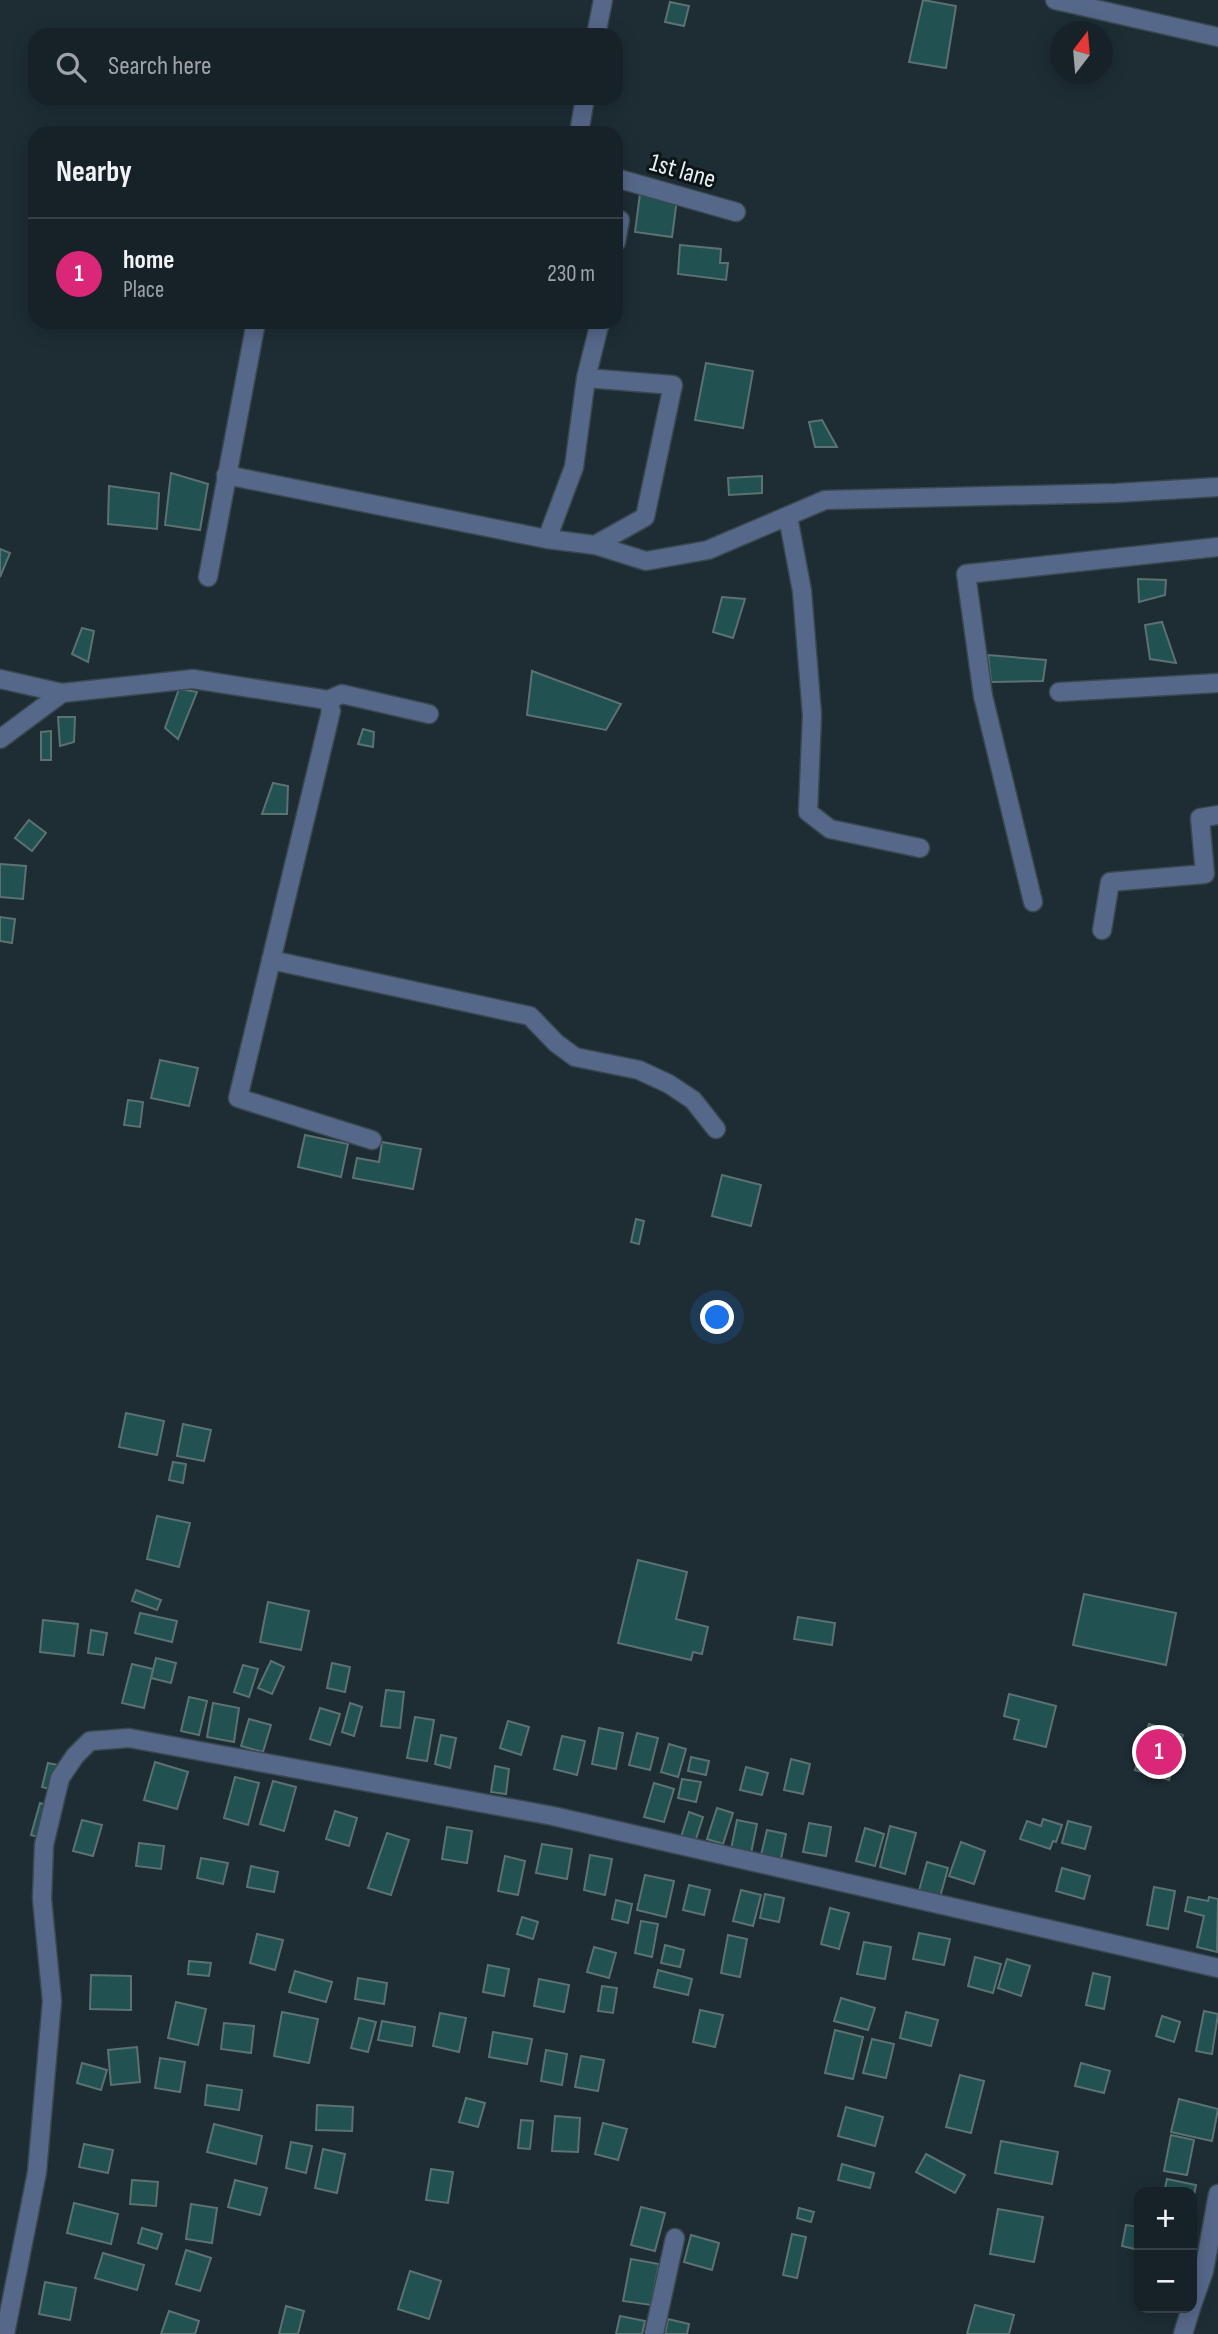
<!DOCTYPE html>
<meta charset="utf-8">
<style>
:root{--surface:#162227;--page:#232f33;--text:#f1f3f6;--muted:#9ea4a7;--line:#353f44;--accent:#db2777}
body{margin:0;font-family:"Sofia Sans Condensed",sans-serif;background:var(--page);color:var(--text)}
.controls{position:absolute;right:21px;bottom:21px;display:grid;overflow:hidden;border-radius:14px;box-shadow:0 4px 18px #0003}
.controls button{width:63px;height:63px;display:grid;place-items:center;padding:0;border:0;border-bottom:2px solid var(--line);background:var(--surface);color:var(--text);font:35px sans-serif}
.compass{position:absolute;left:1050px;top:21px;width:63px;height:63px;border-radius:50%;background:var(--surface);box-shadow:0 4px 18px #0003;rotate:16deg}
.you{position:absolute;left:718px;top:1318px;width:24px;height:24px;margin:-18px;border:5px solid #fff;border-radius:50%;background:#1a73e8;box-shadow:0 0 0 10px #1a73e833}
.badge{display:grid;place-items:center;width:46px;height:46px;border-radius:50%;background:var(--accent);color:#fff;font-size:23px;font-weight:700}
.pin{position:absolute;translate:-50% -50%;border:4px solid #fff;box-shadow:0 2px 7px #0006}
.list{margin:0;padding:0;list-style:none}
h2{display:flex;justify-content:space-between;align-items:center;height:91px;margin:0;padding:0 28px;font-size:30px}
h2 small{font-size:23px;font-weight:400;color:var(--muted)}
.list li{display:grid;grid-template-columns:46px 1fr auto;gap:21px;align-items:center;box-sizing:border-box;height:112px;padding:0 28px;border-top:2px solid var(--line)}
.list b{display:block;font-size:26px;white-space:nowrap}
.list p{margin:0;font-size:23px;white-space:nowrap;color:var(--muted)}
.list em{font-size:23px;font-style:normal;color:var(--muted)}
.icon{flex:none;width:38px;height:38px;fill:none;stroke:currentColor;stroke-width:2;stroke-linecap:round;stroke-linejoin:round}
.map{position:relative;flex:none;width:1218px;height:2334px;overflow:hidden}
.search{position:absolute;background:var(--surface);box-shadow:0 4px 18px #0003;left:28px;top:28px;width:595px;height:77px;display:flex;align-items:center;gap:18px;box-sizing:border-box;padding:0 24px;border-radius:21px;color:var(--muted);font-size:26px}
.panel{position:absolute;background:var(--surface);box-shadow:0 4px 18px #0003;left:28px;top:126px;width:595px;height:203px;border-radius:21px}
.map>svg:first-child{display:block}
.building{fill:#215151;stroke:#5c7171;stroke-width:2}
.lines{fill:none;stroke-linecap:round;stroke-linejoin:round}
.minor-casing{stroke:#3a484f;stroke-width:21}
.minor{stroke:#56688a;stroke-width:18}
.labels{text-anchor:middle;stroke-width:6;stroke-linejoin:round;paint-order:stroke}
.street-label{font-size:26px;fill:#e5eff4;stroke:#0d1417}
</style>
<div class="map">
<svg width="1218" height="2334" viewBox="0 0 1218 2334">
<rect width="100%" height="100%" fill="#1e2d34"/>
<g class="building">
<path d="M923 0 956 6 946 68 909 62Z"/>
<path d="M670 2 689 6 684 26 665 22Z"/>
<path d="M640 194 677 199 672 237 635 232Z"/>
<path d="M680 245 721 249 720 263H728L726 280 678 274Z"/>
<path d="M706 363 753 371 743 428 695 420Z"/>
<path d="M822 420 837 447H815L809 422Z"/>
<path d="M171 473 208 484 200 530 165 525Z"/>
<path d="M762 476V493L729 495 728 478Z"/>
<path d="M109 486 159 493 157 529 108 524Z"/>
<path d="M0 549 10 553 0 577Z"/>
<path d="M1138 579 1166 580 1165 595 1139 602Z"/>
<path d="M722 597 745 599 733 638 713 632Z"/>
<path d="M1162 622 1176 663 1150 659 1145 625Z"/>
<path d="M82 628 94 631 88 662 72 654Z"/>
<path d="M988 655 1046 660 1043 681 991 682Z"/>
<path d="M532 671 621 704 606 730 527 715Z"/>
<path d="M179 689 197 692 178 739 165 728Z"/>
<path d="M58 717H75L74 742 60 746Z"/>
<path d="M363 729 374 732 373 747 358 744Z"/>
<path d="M51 731V760H41V732Z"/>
<path d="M273 783 288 786 287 814H262Z"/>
<path d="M29 820 46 833 32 851 15 838Z"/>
<path d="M0 864 26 866 23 899 0 897Z"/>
<path d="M0 917 15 919 12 943 0 941Z"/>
<path d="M160 1060 198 1068 189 1106 151 1098Z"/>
<path d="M128 1100 143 1102 140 1127 124 1125Z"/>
<path d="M305 1135 348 1144 341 1177 298 1167Z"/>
<path d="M382 1142 421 1149 413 1189 353 1178 357 1158 379 1162Z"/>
<path d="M722 1175 761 1185 751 1226 712 1216Z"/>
<path d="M636 1219 644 1221 639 1244 631 1242Z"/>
<path d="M126 1413 164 1421 157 1455 119 1447Z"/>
<path d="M183 1424 211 1430 204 1461 177 1456Z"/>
<path d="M173 1462 186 1464 183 1483 169 1480Z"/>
<path d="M157 1516 190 1523 179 1567 147 1559Z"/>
<path d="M638 1560 687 1572 676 1619 708 1627 702 1654 693 1652 691 1660 618 1643Z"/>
<path d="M136 1590 161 1600 157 1610 132 1601Z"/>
<path d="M1084 1594 1176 1613 1166 1665 1073 1645Z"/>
<path d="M268 1602 309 1611 301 1650 260 1642Z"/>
<path d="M140 1613 177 1621 172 1642 135 1633Z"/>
<path d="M798 1617 835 1623 832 1645 794 1639Z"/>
<path d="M43 1620 78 1624 74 1656 40 1652Z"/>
<path d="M91 1630 107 1633 103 1655 88 1653Z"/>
<path d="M156 1658 176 1663 171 1683 151 1678Z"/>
<path d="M271 1661 284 1667 272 1694 258 1688Z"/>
<path d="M332 1663 350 1667 345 1692 327 1688Z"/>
<path d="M132 1664 153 1669 144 1708 122 1703Z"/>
<path d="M243 1665 258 1669 249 1697 234 1692Z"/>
<path d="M386 1690 404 1692 400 1728 381 1726Z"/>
<path d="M1009 1694 1056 1706 1046 1747 1014 1739 1019 1720 1004 1716Z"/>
<path d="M189 1697 207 1701 199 1735 181 1731Z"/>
<path d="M213 1703 239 1708 234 1742 207 1737Z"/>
<path d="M350 1703 362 1707 354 1736 342 1732Z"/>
<path d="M320 1708 340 1714 330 1745 310 1739Z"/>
<path d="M415 1717 434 1720 427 1761 407 1758Z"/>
<path d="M249 1719 271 1725 263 1752 241 1746Z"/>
<path d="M508 1721 529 1727 521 1755 500 1748Z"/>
<path d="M1149 1724 1183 1735 1169 1780 1135 1770Z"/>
<path d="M599 1728 623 1733 616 1769 592 1764Z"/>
<path d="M637 1733 658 1738 650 1770 629 1765Z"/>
<path d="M441 1735 456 1738 450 1768 435 1764Z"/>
<path d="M562 1736 585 1741 577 1775 554 1769Z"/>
<path d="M669 1744 686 1749 678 1777 661 1772Z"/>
<path d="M691 1757 709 1761 706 1775 688 1771Z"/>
<path d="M791 1759 810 1764 803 1794 784 1790Z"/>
<path d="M155 1762 188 1772 177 1809 144 1800Z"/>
<path d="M48 1763 68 1767 62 1792 42 1787Z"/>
<path d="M495 1766 509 1769 506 1794 491 1792Z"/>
<path d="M746 1767 768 1773 762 1795 740 1790Z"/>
<path d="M235 1777 259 1783 248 1825 224 1818Z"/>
<path d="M682 1779 701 1782 696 1802 678 1798Z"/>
<path d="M273 1781 296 1787 284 1831 260 1824Z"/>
<path d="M654 1783 674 1789 664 1822 644 1817Z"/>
<path d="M40 1803 55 1807 46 1839 31 1835Z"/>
<path d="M717 1808 733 1813 723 1844 707 1839Z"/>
<path d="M335 1811 357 1818 349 1846 326 1839Z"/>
<path d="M689 1812 703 1817 695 1842 681 1837Z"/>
<path d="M1043 1819 1062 1825 1056 1842 1053 1841 1050 1849 1020 1839 1027 1821 1041 1826Z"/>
<path d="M82 1820 102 1825 93 1856 73 1851Z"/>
<path d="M737 1820 757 1824 750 1858 730 1854Z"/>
<path d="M1068 1821 1091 1827 1085 1849 1062 1843Z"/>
<path d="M809 1823 831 1827 826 1856 803 1852Z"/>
<path d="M890 1826 916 1833 905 1874 880 1867Z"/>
<path d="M447 1827 472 1831 467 1863 442 1859Z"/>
<path d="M865 1828 884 1834 875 1866 856 1861Z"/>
<path d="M767 1830 786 1834 781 1859 761 1855Z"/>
<path d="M387 1833 409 1840 391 1895 368 1888Z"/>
<path d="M961 1842 985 1851 974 1884 949 1876Z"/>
<path d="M139 1843 164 1846 161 1869 136 1866Z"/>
<path d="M542 1844 572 1849 567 1879 536 1873Z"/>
<path d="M590 1855 612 1859 605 1895 584 1890Z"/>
<path d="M505 1856 525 1861 518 1895 498 1891Z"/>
<path d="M201 1858 228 1863 223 1884 197 1878Z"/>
<path d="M927 1862 948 1868 939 1901 918 1894Z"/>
<path d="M251 1866 278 1872 274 1892 247 1887Z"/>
<path d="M1062 1868 1090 1876 1084 1899 1056 1891Z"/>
<path d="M645 1875 674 1881 666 1917 637 1910Z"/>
<path d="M689 1885 710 1890 704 1915 683 1910Z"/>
<path d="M1154 1887 1175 1891 1168 1929 1147 1925Z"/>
<path d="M741 1890 761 1895 753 1926 733 1921Z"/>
<path d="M765 1894 784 1898 779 1922 760 1918Z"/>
<path d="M1188 1897 1208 1901 1209 1897 1218 1899 1217 1952 1197 1947 1204 1916 1185 1911Z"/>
<path d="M616 1900 632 1904 628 1923 612 1919Z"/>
<path d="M830 1908 849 1913 839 1949 821 1944Z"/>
<path d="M522 1917 538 1922 533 1939 517 1934Z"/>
<path d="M641 1921 658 1924 652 1957 635 1953Z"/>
<path d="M919 1933 950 1939 944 1965 913 1959Z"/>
<path d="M257 1934 283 1940 275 1970 250 1963Z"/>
<path d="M728 1935 747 1939 740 1977 721 1973Z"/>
<path d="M864 1942 891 1947 885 1979 857 1974Z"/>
<path d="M665 1945 684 1950 680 1967 661 1963Z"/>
<path d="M594 1947 616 1953 609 1978 587 1972Z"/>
<path d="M975 1957 1001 1964 993 1993 968 1986Z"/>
<path d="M1007 1959 1030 1966 1021 1996 998 1988Z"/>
<path d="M189 1961 211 1963 209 1976 188 1974Z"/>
<path d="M488 1965 509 1969 504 1996 483 1992Z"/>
<path d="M658 1970 692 1979 688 1995 654 1987Z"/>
<path d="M295 1971 332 1982 326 2002 289 1992Z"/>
<path d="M1093 1973 1110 1977 1104 2009 1086 2005Z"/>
<path d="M91 1975 131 1976V2010L90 2009Z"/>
<path d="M358 1978 387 1983 384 2004 355 1999Z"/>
<path d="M539 1979 569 1985 564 2012 534 2006Z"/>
<path d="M602 1986 617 1988 613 2013 598 2011Z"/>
<path d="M841 1998 875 2008 868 2030 834 2021Z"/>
<path d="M176 2002 206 2009 198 2045 168 2038Z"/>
<path d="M700 2010 723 2015 715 2047 693 2042Z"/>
<path d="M1204 2011 1218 2014 1212 2054 1196 2051Z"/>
<path d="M282 2012 318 2019 309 2063 274 2056Z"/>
<path d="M906 2012 938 2020 931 2046 900 2038Z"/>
<path d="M440 2013 466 2018 459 2052 433 2046Z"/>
<path d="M1162 2016 1180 2022 1174 2042 1156 2036Z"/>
<path d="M359 2018 376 2022 368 2052 351 2048Z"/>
<path d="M382 2021 415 2027 412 2046 378 2040Z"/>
<path d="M224 2023 254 2026 251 2053 221 2049Z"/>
<path d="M835 2030 863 2037 853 2079 825 2073Z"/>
<path d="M493 2032 532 2039 527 2064 489 2057Z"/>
<path d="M872 2039 894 2044 886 2078 863 2073Z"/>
<path d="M137 2047 140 2082 111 2085 108 2050Z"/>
<path d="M546 2050 567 2054 562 2085 541 2081Z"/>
<path d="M581 2056 604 2060 598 2091 575 2087Z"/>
<path d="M160 2058 185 2062 180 2092 155 2088Z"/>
<path d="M82 2063 107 2070 101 2090 77 2083Z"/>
<path d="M1081 2063 1110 2071 1104 2093 1075 2086Z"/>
<path d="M960 2075 984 2081 971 2133 946 2127Z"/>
<path d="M207 2085 242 2090 239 2110 205 2105Z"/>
<path d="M466 2098 485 2103 478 2127 459 2122Z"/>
<path d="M1179 2099 1218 2109 1212 2141 1171 2132Z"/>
<path d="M317 2105 353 2107 352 2131 316 2130Z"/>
<path d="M846 2107 883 2117 875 2146 838 2136Z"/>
<path d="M555 2116 580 2118 578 2152 552 2151Z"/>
<path d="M521 2120 533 2121 530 2149 518 2148Z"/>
<path d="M603 2123 627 2129 618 2160 595 2154Z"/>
<path d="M214 2124 262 2136 256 2164 207 2152Z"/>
<path d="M1171 2135 1194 2140 1187 2175 1164 2171Z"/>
<path d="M1001 2141 1058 2152 1052 2184 995 2173Z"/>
<path d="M291 2142 312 2146 306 2173 286 2168Z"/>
<path d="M84 2144 113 2150 108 2173 79 2167Z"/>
<path d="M323 2149 345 2154 337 2193 315 2188Z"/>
<path d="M926 2154 965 2175 955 2193 916 2172Z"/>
<path d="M842 2164 874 2173 870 2188 838 2180Z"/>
<path d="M431 2169 453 2172 448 2203 426 2200Z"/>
<path d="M1167 2179 1196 2185 1192 2205V2192H1164Z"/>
<path d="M132 2180 158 2182 156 2206 130 2204Z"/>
<path d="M235 2180 267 2188 260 2215 228 2207Z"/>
<path d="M74 2203 118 2214 111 2244 67 2233Z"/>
<path d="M191 2204 217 2208 212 2243 186 2239Z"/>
<path d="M641 2207 665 2213 655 2251 631 2245Z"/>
<path d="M799 2208 814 2212 811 2222 797 2218Z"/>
<path d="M998 2209 1043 2217 1034 2262 990 2254Z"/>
<path d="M1126 2225 1139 2227V2250L1122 2246Z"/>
<path d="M142 2228 162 2234 157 2249 138 2243Z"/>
<path d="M792 2234 806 2237 797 2278 783 2275Z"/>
<path d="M691 2235 719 2243 712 2270 684 2262Z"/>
<path d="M186 2250 211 2258 200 2291 176 2284Z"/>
<path d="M103 2253 144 2265 137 2290 95 2278Z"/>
<path d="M631 2259 659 2264 651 2305 623 2301Z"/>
<path d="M410 2271 441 2281 429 2319 398 2309Z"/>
<path d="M45 2282 76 2288 70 2320 39 2314Z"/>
<path d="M975 2305 1014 2315 1009 2334H967Z"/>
<path d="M286 2306 304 2311 298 2334H279Z"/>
<path d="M169 2311 199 2321 195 2334H161Z"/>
<path d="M620 2316 645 2321 642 2334H616Z"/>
<path d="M668 2319 689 2324 687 2334H665Z"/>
</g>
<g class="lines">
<g class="minor-casing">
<g id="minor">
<path d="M1055 0 1218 37"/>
<path d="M596 35 603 0"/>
<path d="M579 133 585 98"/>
<path d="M616 178 736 212"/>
<path d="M616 219 620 220 616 242"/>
<path d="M586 378 673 385 645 517 595 545 547 539 574 467 586 378 600 322"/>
<path d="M226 475 547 539"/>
<path d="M788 517 802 591 812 715 808 812 830 829 920 848"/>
<path d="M595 545 646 561 708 550 825 500 1116 493 1218 487"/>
<path d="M208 577 256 322"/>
<path d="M0 679 62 693 193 679 328 700 342 694 429 714"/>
<path d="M1059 692 1218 683"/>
<path d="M328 700 331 711 238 1098 372 1140"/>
<path d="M0 739 62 693"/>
<path d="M1033 902 983 696 966 574 1218 547"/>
<path d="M1102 930 1110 882 1205 874 1200 818 1218 815"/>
<path d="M271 960 530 1016 556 1043 575 1057 639 1070 669 1084 693 1100 716 1129"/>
<path d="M1192 2305 1204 2271 1218 2194"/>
<path d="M5 2334 37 2172 52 2001 42 1899 44 1845 60 1778 75 1756 90 1741 129 1738 553 1816 1218 1968"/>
<path d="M654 2334 675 2238"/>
<path d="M1183 2334 1191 2308"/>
</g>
</g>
<use href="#minor" class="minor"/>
</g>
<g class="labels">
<g class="street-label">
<text transform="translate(683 170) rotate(16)" y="9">1st lane</text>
</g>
</g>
</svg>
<div class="controls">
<button>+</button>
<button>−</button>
</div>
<svg class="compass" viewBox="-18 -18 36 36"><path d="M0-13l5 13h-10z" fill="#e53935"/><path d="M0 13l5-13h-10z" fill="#9ea4a7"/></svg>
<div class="you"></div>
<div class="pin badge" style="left:1159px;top:1752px">1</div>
<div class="search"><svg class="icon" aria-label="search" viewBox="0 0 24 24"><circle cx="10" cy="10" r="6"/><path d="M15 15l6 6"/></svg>Search here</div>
<section class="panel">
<h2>Nearby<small></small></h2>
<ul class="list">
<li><span class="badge">1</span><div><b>home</b><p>Place</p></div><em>230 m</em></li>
</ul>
</section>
</div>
